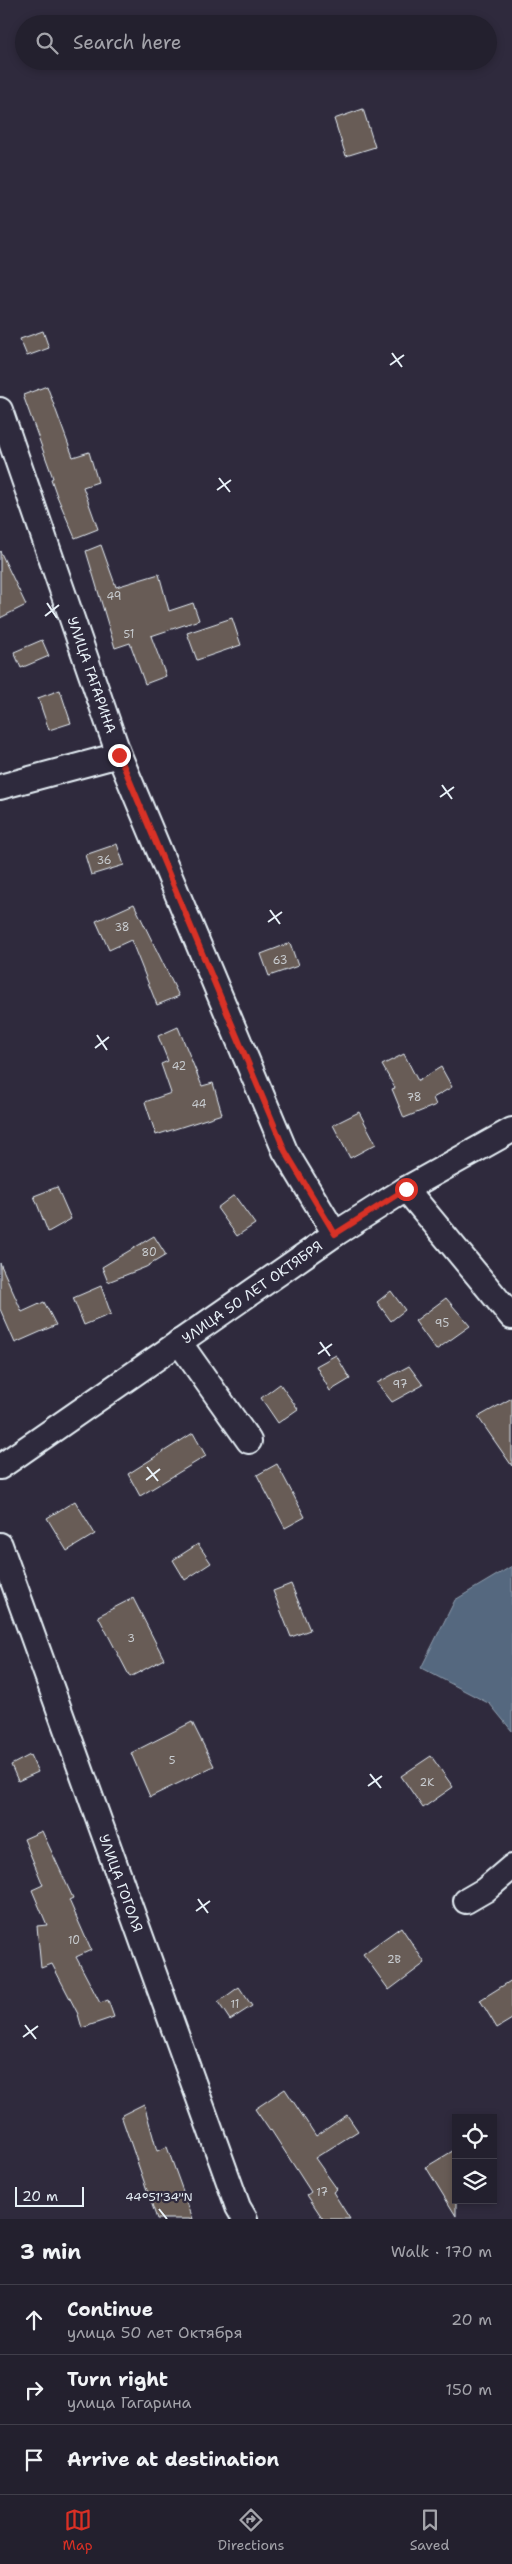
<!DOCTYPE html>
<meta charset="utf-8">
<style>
:root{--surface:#23202e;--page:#2f2d3a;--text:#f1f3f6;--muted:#a3a3aa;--line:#403e4a;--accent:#d93025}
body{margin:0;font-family:"Shantell Sans",sans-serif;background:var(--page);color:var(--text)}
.controls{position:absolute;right:15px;bottom:15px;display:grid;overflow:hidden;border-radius:0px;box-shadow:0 2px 8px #0003}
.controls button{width:45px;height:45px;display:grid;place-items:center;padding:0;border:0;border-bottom:1px solid var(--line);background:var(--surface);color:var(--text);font:25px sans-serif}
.scale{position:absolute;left:15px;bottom:12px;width:69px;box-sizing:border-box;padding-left:5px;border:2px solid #e8f1f8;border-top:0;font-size:14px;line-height:18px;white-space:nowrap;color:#e8f1f8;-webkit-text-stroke:4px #2f2a3d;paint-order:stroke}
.stop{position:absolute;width:15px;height:15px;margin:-11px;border:4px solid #d93025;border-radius:50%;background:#fff}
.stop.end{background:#d93025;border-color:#fff;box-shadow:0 1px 5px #0008}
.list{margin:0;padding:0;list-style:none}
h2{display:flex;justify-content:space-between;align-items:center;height:65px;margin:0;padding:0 20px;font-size:21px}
h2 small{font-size:16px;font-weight:400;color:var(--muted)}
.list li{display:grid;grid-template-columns:32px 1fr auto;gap:15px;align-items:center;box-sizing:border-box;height:70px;padding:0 20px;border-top:1px solid var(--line)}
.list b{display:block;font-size:19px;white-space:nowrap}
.list p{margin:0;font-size:16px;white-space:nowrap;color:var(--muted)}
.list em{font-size:16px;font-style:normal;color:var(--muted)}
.icon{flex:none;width:28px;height:28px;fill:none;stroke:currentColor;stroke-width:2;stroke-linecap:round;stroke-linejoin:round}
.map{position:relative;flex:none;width:512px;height:2219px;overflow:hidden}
.search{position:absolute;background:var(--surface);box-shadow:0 2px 8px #0003;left:15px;right:15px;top:15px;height:55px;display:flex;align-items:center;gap:12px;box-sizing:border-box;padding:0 18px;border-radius:28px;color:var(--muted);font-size:19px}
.sheet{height:275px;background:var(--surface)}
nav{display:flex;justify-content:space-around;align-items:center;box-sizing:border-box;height:70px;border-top:1px solid var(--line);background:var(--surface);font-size:14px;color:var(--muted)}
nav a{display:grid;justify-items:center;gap:2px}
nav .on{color:var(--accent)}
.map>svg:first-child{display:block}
.water{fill:#54687f;stroke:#8f9faf}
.building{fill:#685b57;stroke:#e8f1f8}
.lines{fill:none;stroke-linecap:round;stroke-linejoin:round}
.minor-casing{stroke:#e8f1f8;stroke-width:28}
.minor{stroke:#2f2a3d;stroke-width:24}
.route{stroke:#d93025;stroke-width:6}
.ticks{fill:none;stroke:#e8f1f8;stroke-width:2}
.labels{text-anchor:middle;stroke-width:4.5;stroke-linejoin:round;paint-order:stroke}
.number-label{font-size:11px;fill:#c8ccd0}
.street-label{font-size:14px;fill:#e8f1f8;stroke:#2f2a3d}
.ticks-label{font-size:12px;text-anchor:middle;fill:#e8f1f8;stroke:#2f2a3d;stroke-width:4.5;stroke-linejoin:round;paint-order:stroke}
</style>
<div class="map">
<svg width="512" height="2219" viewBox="0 0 512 2219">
<rect width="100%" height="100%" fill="#2f2a3d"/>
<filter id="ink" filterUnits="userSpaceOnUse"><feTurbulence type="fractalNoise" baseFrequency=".02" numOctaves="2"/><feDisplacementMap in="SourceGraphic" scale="10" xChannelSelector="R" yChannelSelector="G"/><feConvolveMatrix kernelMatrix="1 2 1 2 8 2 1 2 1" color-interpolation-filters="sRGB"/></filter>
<g filter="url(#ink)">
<path class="water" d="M512 1566V1731L490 1704 421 1668 455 1600Z"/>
<g class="building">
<path d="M363 109 375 147 346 156 334 119Z"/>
<path d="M43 331 49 348 27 356 20 339Z"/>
<path d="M47 386 73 457 89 452 98 482 83 487 98 529 75 538 57 496 51 479 53 478 23 395Z"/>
<path d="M101 545 116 587 159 574 169 611 193 603 199 620 151 636 166 676 145 684 130 643 115 648 86 551Z"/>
<path d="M0 551 26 605 0 618Z"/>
<path d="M232 618 241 645 197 660 187 633Z"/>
<path d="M42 640 49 656 21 668 14 652Z"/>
<path d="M60 690 71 723 49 730 38 698Z"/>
<path d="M117 844 124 865 91 875 85 855Z"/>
<path d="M134 904 179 996 157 1005 131 940 109 950 96 921Z"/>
<path d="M290 943 298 966 269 976 261 954Z"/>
<path d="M178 1027 202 1086 213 1083 222 1114 156 1135 145 1102 171 1093 161 1064 168 1061 158 1036Z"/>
<path d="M404 1054 418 1081 441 1067 452 1087 433 1098 436 1105 404 1118 392 1089 395 1088 382 1065Z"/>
<path d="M359 1112 376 1144 350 1158 333 1125Z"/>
<path d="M57 1187 71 1219 48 1232 34 1196Z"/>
<path d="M234 1195 255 1224 237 1236 217 1208Z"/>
<path d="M154 1236 166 1255 146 1267 108 1282 102 1267Z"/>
<path d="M0 1263 22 1312 44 1302 56 1325 15 1343 0 1309Z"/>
<path d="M101 1286 111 1314 84 1325 73 1298Z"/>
<path d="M391 1291 405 1310 391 1321 377 1302Z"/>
<path d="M446 1298 470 1326 436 1350 415 1321Z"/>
<path d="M336 1355 350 1379 330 1391 316 1366Z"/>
<path d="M409 1366 423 1385 392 1402 377 1383Z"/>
<path d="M280 1384 298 1409 278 1423 261 1398Z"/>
<path d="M512 1398V1466L478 1417Z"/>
<path d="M193 1433 206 1456 140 1496 128 1474Z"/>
<path d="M277 1464 305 1517 285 1528 257 1475Z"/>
<path d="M75 1501 95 1534 67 1551 47 1518Z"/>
<path d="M198 1544 211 1563 185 1580 173 1560Z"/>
<path d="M291 1584 310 1630 291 1637 273 1591Z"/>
<path d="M133 1598 164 1659 130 1677 98 1616Z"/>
<path d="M192 1722 214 1766 150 1797 131 1753Z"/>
<path d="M30 1755 38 1772 18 1781 11 1765Z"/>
<path d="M431 1756 453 1787 423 1808 401 1776Z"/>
<path d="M42 1831 73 1898 69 1900 91 1950 76 1957 100 2003 108 2000 114 2017 82 2028 78 2014 52 1964 41 1968 37 1926 47 1925 32 1890 43 1885 24 1839Z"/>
<path d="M401 1927 425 1963 389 1990 363 1954Z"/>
<path d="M512 1980V2019L497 2028 480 2000Z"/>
<path d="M239 1987 252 2006 230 2020 218 2002Z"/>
<path d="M285 2089 316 2136 347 2115 358 2131 315 2158 337 2189 333 2192 350 2219H323L307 2195 311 2192 271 2130 270 2131 255 2109Z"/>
<path d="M144 2104 157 2151 167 2147 193 2219H157L122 2118V2115Z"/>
<path d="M456 2149V2216L426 2167Z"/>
</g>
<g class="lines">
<g class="minor-casing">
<g id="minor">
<path d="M0 410 119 755 285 1151 335 1234"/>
<path d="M0 787 119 755"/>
<path d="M406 1189 512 1317"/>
<path d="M179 1342 249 1441"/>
<path d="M0 1467 335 1234 406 1189 512 1130"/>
<path d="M0 1545 238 2207 245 2219"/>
<path d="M466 1901 485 1890 512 1867"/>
</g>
</g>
<use href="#minor" class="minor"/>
</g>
</g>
<g class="lines" filter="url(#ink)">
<path class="route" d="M119 755 285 1151 335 1234 406 1189"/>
</g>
<path class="ticks" d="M392 353 402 367M390 365 404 355M219 478 230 492M217 490 231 480M47 603 57 618M45 616 59 605M442 785 452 799M440 797 454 787M270 910 280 924M268 922 282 912M97 1035 107 1050M95 1048 109 1037M320 1342 330 1356M318 1354 332 1344M147 1467 158 1481M146 1480 160 1469M370 1774 381 1788M368 1786 382 1776M198 1899 208 1913M196 1911 210 1901M25 2025 36 2039M23 2037 38 2026M159 2209 167 2219"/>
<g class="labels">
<g class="number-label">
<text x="114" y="600">49</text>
<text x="129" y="638">51</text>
<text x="104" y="864">36</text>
<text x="122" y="931">38</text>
<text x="280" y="964">63</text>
<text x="179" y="1070">42</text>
<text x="414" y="1101">78</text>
<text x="199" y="1108">44</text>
<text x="149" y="1256">80</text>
<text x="442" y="1327">95</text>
<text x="400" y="1388">97</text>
<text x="131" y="1642">3</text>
<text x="172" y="1764">5</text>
<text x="427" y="1786">2К</text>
<text x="74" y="1944">10</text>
<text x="394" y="1963">2В</text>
<text x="235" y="2008">11</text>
<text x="322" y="2196">17</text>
</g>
<g class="street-label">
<text transform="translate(92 675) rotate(71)" y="5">УЛИЦА ГАГАРИНА</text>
<text transform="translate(252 1292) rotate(-35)" y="5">УЛИЦА 50 ЛЕТ ОКТЯБРЯ</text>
<text transform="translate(121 1883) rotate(70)" y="5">УЛИЦА ГОГОЛЯ</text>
</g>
</g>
<g class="ticks-label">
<text x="159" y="2201">44°51'34"N</text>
</g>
</svg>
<div class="controls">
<button><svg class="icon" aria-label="locate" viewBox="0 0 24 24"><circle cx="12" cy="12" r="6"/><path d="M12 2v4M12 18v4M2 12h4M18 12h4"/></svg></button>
<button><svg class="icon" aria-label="layers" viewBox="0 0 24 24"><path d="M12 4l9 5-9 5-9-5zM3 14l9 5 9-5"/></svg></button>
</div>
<div class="scale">20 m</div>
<div class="stop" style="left:406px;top:1189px"></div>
<div class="stop end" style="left:119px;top:755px"></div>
<div class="search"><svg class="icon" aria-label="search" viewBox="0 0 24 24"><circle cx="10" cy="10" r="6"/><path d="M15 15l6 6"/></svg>Search here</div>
</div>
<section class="sheet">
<h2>3 min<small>Walk · 170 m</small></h2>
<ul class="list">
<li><svg class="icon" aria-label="ahead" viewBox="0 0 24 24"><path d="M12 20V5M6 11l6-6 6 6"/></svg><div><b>Continue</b><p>улица 50 лет Октября</p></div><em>20 m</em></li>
<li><svg class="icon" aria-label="right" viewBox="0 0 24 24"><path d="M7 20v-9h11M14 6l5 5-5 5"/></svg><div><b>Turn right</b><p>улица Гагарина</p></div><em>150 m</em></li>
<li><svg class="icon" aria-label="arrive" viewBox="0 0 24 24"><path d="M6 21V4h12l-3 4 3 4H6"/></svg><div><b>Arrive at destination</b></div></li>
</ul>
</section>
<nav>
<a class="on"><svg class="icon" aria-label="map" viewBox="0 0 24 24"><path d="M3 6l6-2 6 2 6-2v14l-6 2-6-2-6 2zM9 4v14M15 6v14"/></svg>Map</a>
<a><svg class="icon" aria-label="directions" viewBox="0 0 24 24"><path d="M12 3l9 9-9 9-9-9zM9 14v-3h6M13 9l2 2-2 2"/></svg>Directions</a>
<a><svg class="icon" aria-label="saved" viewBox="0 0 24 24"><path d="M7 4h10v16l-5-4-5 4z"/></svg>Saved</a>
</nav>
